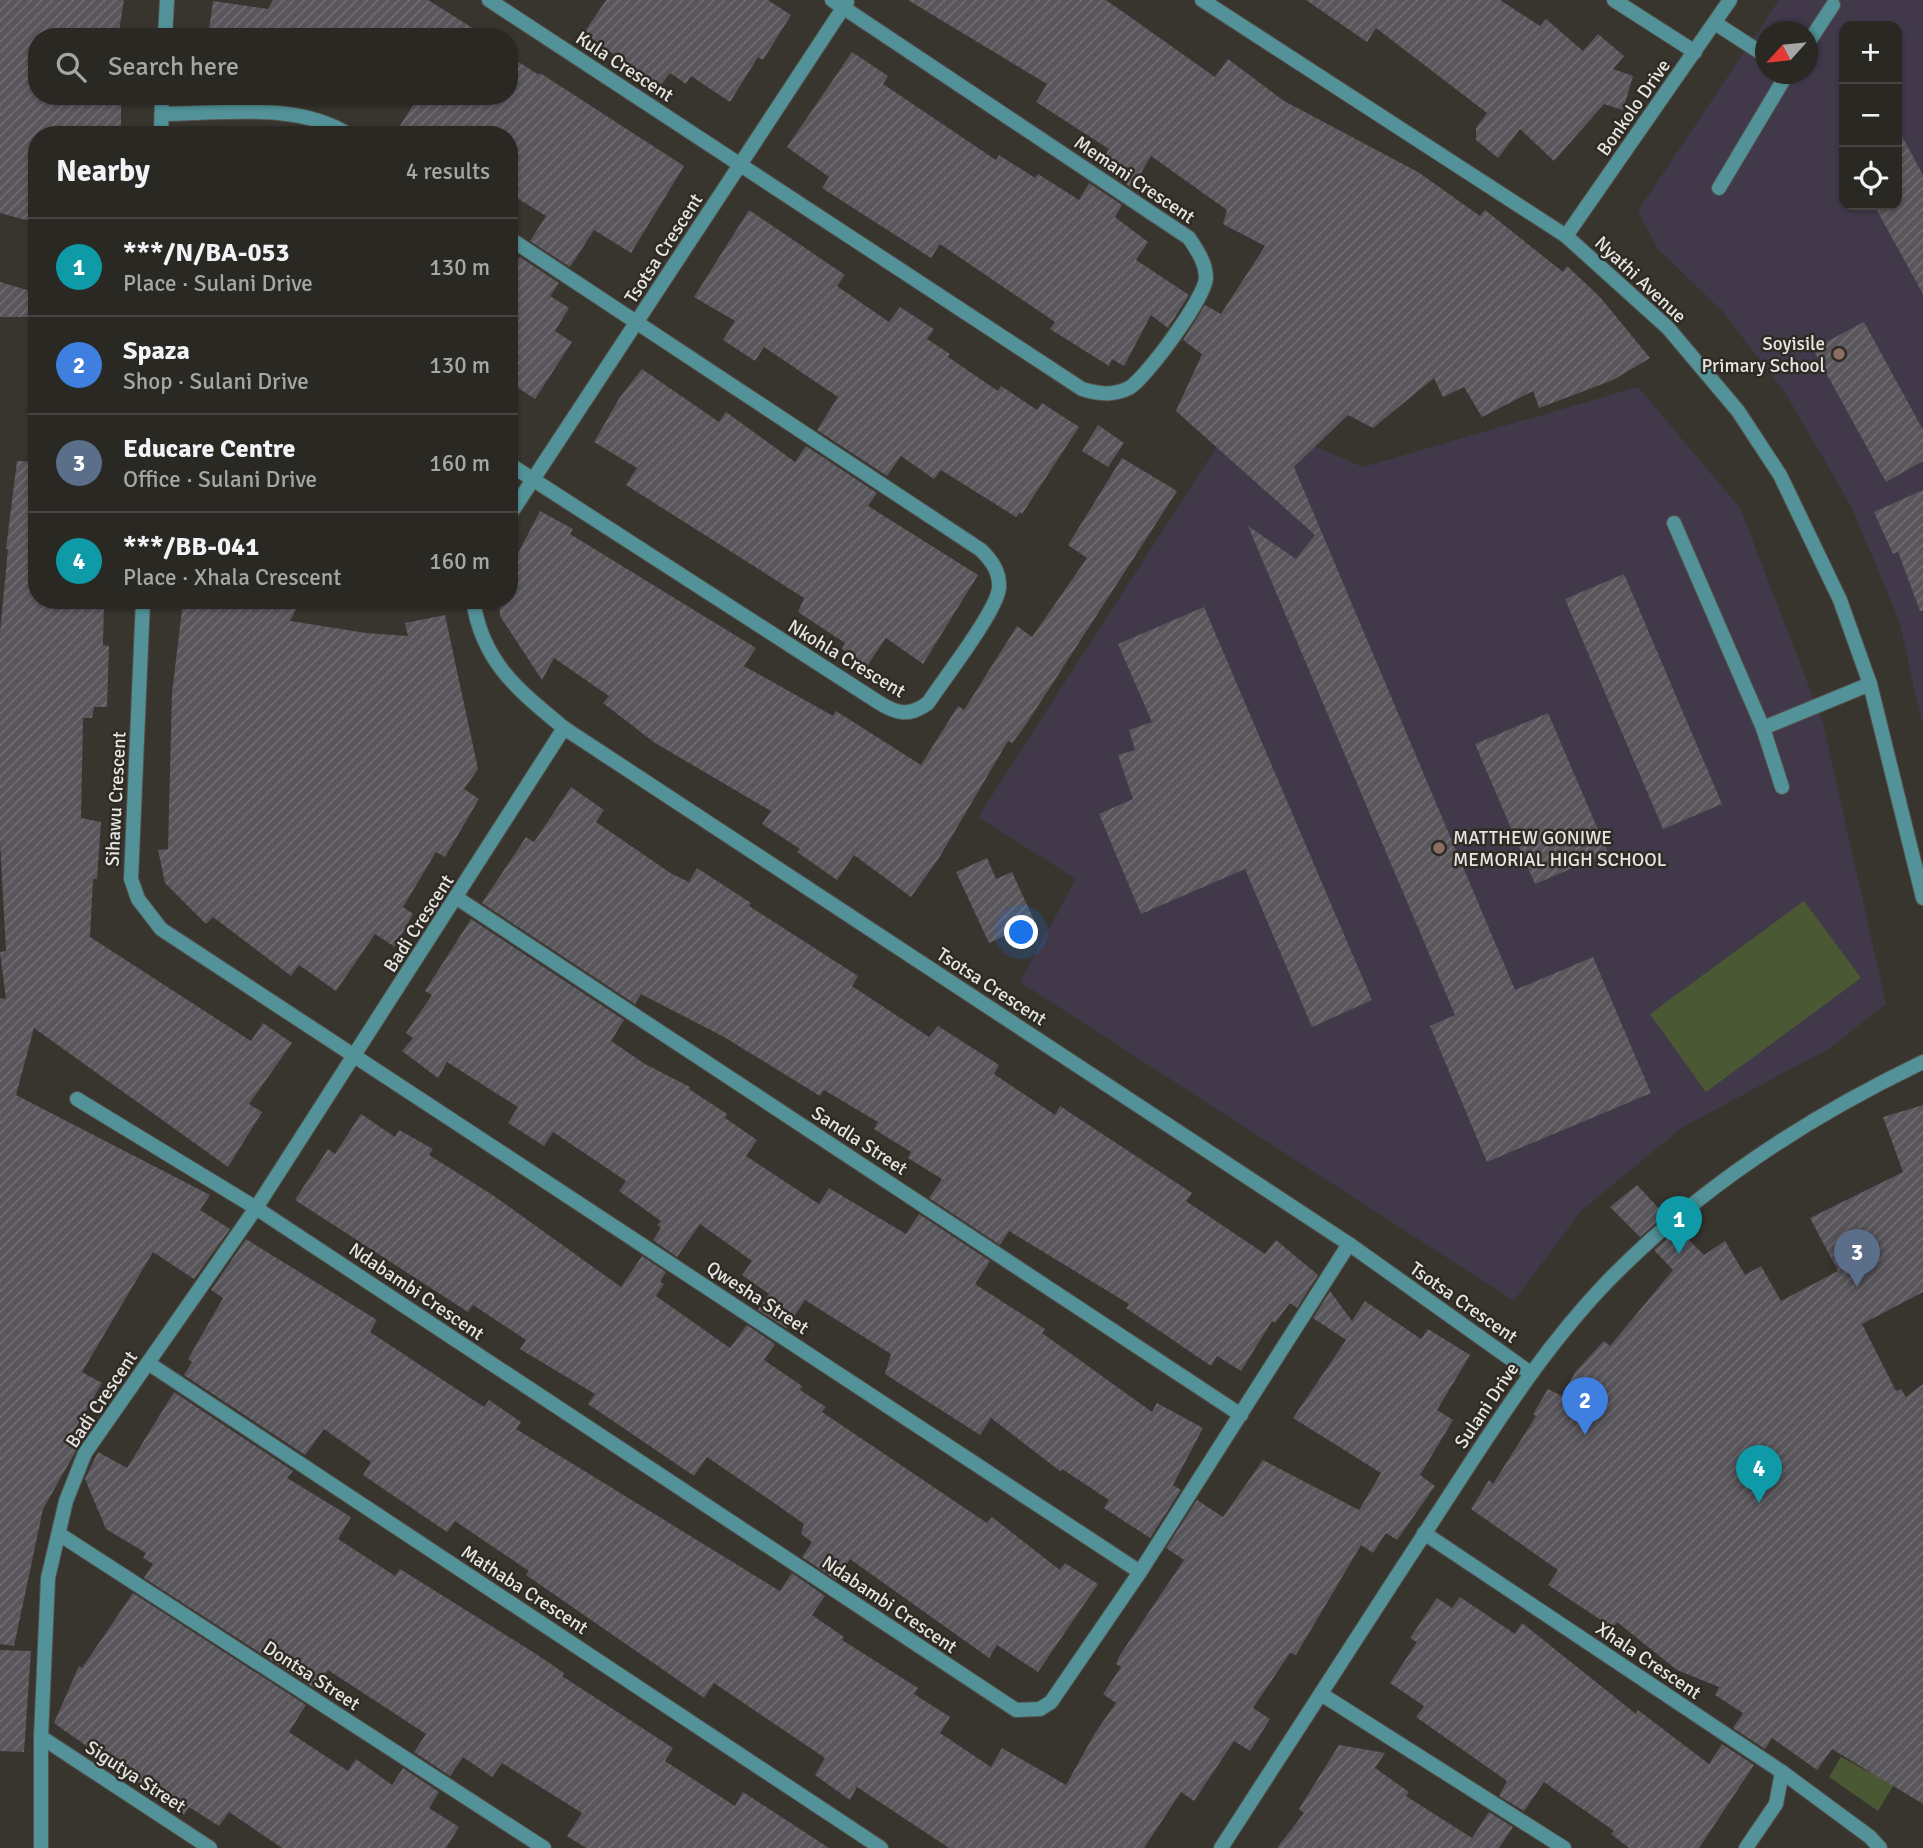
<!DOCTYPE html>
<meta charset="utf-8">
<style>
:root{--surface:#2a2823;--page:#32302b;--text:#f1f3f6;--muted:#a5a6a6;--line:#464441;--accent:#8c9099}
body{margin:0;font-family:Signika,sans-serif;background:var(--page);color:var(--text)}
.controls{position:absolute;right:21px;top:21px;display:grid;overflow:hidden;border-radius:14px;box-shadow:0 2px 5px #0004}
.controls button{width:63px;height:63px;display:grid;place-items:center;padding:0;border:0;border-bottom:2px solid var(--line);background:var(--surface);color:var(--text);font:35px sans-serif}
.compass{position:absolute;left:1755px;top:21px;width:63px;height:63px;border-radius:50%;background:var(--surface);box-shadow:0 2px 5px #0004;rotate:243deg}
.you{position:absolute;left:1022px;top:933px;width:24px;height:24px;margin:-18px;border:5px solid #fff;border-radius:50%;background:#1a73e8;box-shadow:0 0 0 10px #1a73e833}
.badge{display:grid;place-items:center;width:46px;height:46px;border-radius:50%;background:var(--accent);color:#fff;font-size:23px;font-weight:700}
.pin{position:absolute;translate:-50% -58px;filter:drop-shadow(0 2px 4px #0008)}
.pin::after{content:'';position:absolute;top:37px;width:24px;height:21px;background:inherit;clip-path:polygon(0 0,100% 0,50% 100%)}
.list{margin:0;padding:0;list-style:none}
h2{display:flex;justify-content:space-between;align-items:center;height:91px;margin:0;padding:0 28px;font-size:30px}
h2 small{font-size:23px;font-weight:400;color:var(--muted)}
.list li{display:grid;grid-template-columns:46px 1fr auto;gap:21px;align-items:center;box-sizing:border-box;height:98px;padding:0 28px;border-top:2px solid var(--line)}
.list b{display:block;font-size:26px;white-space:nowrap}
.list p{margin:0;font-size:23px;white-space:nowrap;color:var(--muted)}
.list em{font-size:23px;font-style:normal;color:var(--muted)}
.icon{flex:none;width:38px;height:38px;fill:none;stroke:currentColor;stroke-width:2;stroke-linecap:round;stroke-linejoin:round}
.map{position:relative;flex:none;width:1923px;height:1848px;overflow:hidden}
.search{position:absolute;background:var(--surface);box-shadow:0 2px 5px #0004;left:28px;top:28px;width:490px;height:77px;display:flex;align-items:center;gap:18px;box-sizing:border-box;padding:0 24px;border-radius:28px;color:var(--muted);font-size:26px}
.panel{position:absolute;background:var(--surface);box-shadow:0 2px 5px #0004;left:28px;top:126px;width:490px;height:483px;border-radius:28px}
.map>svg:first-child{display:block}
.education{fill:#41394a;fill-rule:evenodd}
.garden{fill:#4b5834}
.building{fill:url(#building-hatch)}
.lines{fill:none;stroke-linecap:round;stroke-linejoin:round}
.service-casing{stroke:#54514b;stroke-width:16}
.minor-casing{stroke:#54514b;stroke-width:16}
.service{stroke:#529298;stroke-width:14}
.minor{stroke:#529298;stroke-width:14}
.education-dot{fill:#8d6e63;stroke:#2e2b25;stroke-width:2.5}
.labels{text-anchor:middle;stroke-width:5;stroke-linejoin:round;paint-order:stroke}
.street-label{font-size:19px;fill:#e6e5e1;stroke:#2e2b25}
.poi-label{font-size:19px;fill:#e6e5e1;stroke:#2e2b25;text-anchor:end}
</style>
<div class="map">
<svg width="1923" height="1848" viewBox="0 0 1923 1848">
<defs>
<pattern id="building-hatch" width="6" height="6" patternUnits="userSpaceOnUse" patternTransform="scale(1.75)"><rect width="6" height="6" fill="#58555b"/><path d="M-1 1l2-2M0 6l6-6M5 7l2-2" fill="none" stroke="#706d72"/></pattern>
</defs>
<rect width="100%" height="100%" fill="#38352f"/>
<g class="education">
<path d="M1779 0H1923V727L1899 620 1851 506 1786 394 1724 313 1658 249 1638 211ZM1844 26H1897V205H1844ZM1766 32H1808V74H1766Z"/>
<path d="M1638 387 1740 508 1823 723 1886 1004 1830 1048 1683 1127 1582 1210 1514 1301 1020 982 1076 879 978 817 1238 414 1363 467Z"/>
</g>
<g class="garden">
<path d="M1804 901 1861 978 1706 1092 1650 1014Z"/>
<path d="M1896 1747 1906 1764 1878 1811 1829 1777 1841 1757 1871 1773Z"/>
</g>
<g class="building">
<path d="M0 0H124L118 37H37V96H121V135H37V223L0 213Z"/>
<path d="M273 0H428L487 37H208L213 1 268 9Z"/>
<path d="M606 0H768L791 15 763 60 758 57 730 102 691 76 686 84 670 73 659 87 584 33Z"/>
<path d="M908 0H1106L1215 77 1228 59 1284 101 1418 172 1480 216 1485 210 1563 272 1567 266 1600 297 1650 358 1613 380 1539 408 1533 391 1482 417 1464 387 1443 397 1434 378 1373 428 1348 415 1294 467 1515 990 1593 957 1651 1093 1487 1162 1430 1026 1455 1015 1248 526 1296 559 1315 535 1176 411 1202 354 1183 340 1205 305 1221 314 1265 246 1223 224 1227 210 1151 156 1132 188 1099 166 1109 149 1036 102 1047 84Z"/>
<path d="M1306 0H1500L1540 26 1546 19 1583 51 1598 34 1624 56 1613 69 1633 76 1623 110 1604 104 1554 161 1520 129 1498 158 1476 140V128L1487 113 1376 28 1367 42Z"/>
<path d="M852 52 888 76 883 84 996 160 999 155 1035 178 1038 174 1079 200 1089 183 1122 205 1115 217 1148 242 1136 260 1189 295 1168 328 1151 315 1124 366 1112 359 1109 366 1050 329 1055 322 940 244 931 258 822 188 829 177 787 147Z"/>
<path d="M509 56 539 75 540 73 684 166 631 253 594 230 570 267 530 241 546 216 509 193V135H394L419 96H509Z"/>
<path d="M1897 127 1923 175V294L1874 205H1897Z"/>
<path d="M749 210 845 275 837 286 889 322 900 307 934 329 927 339 950 354 948 357 998 391 1001 386 1037 410 1042 403 1079 427 1022 514 1020 512 1016 517 941 470 934 479 901 456 887 476 817 430 838 397 764 347 755 361 723 340 735 321 694 297Z"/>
<path d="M520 257 559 283 550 296 569 308 555 331 572 342 535 399 509 382V272Z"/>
<path d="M0 282 37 293V317H0Z"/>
<path d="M1864 322 1923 430V461L1886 482 1813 349Z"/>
<path d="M642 369 719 422 726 412 795 462 806 446 877 493 868 506 978 575 923 664 886 638 867 666 842 649 845 643 798 612 804 598 626 485 637 468 594 442 620 397Z"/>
<path d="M1098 425 1124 443 1108 467 1082 451Z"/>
<path d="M1122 458 1177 491 1025 726 1012 743 1008 741 939 858 911 897 854 855 837 880 797 852 800 849 762 824 771 811 655 743 603 703 609 696 554 658 542 680 500 616 499 600H509V571L540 511 573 529 570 534 756 648 744 666 833 716 836 711 921 765 958 706 964 710 1017 626 1032 637 1087 558 1068 545Z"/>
<path d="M17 461 37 462V600H104L103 645 109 646 107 707H94L92 718H83L81 818 101 822 97 879H93L90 937 251 1041 263 1023 292 1043 249 1104 262 1112 228 1167 34 1028 16 1095 210 1195 200 1210 230 1229 194 1279 153 1252 82 1372 102 1383 71 1436 81 1442 43 1509 14 1646 0 1644V998L6 999 0 952 6 951 0 841V633L8 549H6Z"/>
<path d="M1923 490V611H1920L1898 552 1893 554 1874 512Z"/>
<path d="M1624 574 1722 804 1663 829 1565 599Z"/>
<path d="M253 600H301L290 621 366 633 408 636 405 623 445 615 478 769 464 789 479 799 445 857 436 852 403 907 413 914 395 947 375 934 336 991 299 965 291 976 213 917 206 924 165 883 158 850 168 849 172 693 183 601 249 607Z"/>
<path d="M1204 607 1372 1000 1312 1027 1245 869 1141 914 1099 814 1133 799 1118 755 1135 750 1129 730 1152 722 1118 644Z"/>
<path d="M1548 713 1608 853 1535 884 1475 744Z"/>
<path d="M571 787 604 810 596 822 672 874 689 882 697 868 751 903 749 906 858 976 852 986 929 1037 938 1026 999 1065 994 1074 1055 1115 1060 1106 1157 1170 1192 1193 1186 1201 1265 1254 1276 1240 1318 1275 1297 1308 1290 1303 1275 1323 1272 1321 1241 1371 1217 1356 1211 1366 1126 1308 1129 1304 1009 1231 1000 1245 929 1198 942 1179 908 1158 911 1152 874 1129 878 1122 824 1090 820 1096 724 1037 641 994 635 1004 482 903 526 837 534 842Z"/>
<path d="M987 858 996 879 1012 872 1035 922 989 943 956 872Z"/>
<path d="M471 919 624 1020 611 1041 645 1064 690 1087 689 1089 727 1114 725 1118 757 1140 746 1156 819 1204 829 1188 906 1234 919 1214 990 1261 975 1284 1045 1329 1042 1333 1152 1412 1157 1403 1203 1428 1173 1485 1181 1490 1150 1538 1104 1508 1109 1500 1062 1469 1060 1471 991 1418 980 1435 885 1374 891 1354 805 1300 786 1328 758 1310 769 1294 742 1275 752 1261 700 1224 677 1257 653 1240 661 1228 657 1225 661 1221 619 1191 626 1181 553 1132 544 1146 508 1123 518 1107 447 1062 438 1078 402 1051 413 1038 406 1033 432 995 425 991Z"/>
<path d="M1923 1105V1292L1862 1324 1896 1391 1901 1389 1906 1397 1923 1384V1804L1832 1749 1817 1770 1772 1738 1765 1749 1733 1728 1743 1713 1715 1695 1719 1687 1677 1670 1617 1622 1613 1628 1548 1585 1558 1570 1471 1509 1489 1480 1493 1484 1536 1416 1533 1414 1548 1389 1562 1396 1576 1371 1604 1341 1610 1346 1673 1270 1654 1250 1678 1229 1704 1255 1725 1241 1745 1275 1761 1266 1781 1301 1838 1271 1810 1218 1903 1172 1883 1117Z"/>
<path d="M361 1114 395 1137 399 1130 433 1149 429 1155 494 1196 621 1287 642 1256 666 1272 660 1282 664 1284 656 1296 730 1348 747 1325 775 1344 764 1360 802 1386 800 1390 826 1407 822 1412 987 1523 992 1517 1060 1570 1065 1563 1098 1584 1038 1672 997 1645 989 1658 850 1559 836 1580 802 1557 812 1542 801 1534 804 1524 767 1498 707 1457 694 1476 588 1404 595 1394 520 1349 526 1340 473 1305 468 1312 295 1200 328 1149 335 1154Z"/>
<path d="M1637 1185 1665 1215 1640 1237 1610 1207Z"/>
<path d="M246 1239 377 1320 370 1332 484 1407 489 1400 521 1422 516 1429 780 1591 792 1573 825 1596 812 1615 844 1637 842 1640 918 1688 914 1694 950 1717 940 1733 991 1767 1002 1748 1066 1785 1095 1733 1116 1703 1103 1694 1121 1667 1116 1664 1120 1655 1184 1560 1166 1548 1197 1500 1223 1517 1263 1460 1359 1510 1381 1473 1293 1418 1346 1340 1313 1318 1330 1291 1352 1321 1365 1301 1421 1339 1428 1329 1470 1355 1437 1410 1453 1420 1420 1475 1435 1486 1397 1540 1386 1533 1373 1553 1361 1545 1296 1655 1290 1653 1253 1708 1270 1719 1250 1751 1234 1741 1194 1801 1181 1792 1144 1848H949L857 1787 850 1800 815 1775 825 1758 714 1683 704 1698 526 1575 529 1571 455 1521 447 1532 363 1475 371 1462 324 1429 305 1455 184 1375 192 1362 188 1359 223 1298 211 1290Z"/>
<path d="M174 1392 293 1471 287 1478 351 1517 338 1539 395 1576 400 1569 533 1652 564 1673 562 1676 673 1748 665 1761 735 1806 743 1792 829 1848H586L567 1836 582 1813 502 1763 492 1777 463 1757 450 1776 414 1752 426 1734 328 1670 316 1689 144 1578 153 1564 143 1558 146 1553 106 1529 85 1479 98 1452 127 1468Z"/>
<path d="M133 1593 306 1705 289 1732 348 1771 356 1759 392 1785 403 1768 439 1792 429 1808 459 1827 446 1848H282L229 1812 219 1826 189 1807 184 1815 54 1723 79 1666 82 1668Z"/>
<path d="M1460 1597 1515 1634 1522 1623 1636 1714 1638 1710 1709 1764 1722 1744 1754 1765 1699 1848H1629L1611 1834 1614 1831 1544 1782 1524 1811 1499 1796 1507 1781 1416 1717 1424 1706 1390 1683 1417 1642 1410 1638 1437 1598 1452 1608Z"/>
<path d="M0 1650 31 1651 24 1752 0 1751Z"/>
<path d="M1339 1745 1385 1753 1375 1768 1409 1792 1406 1796 1472 1838 1489 1812 1513 1827 1499 1848H1277L1304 1813 1299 1809Z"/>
</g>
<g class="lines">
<g class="service-casing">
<g id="service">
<path d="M1715 23 1766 56"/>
<path d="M1808 43 1833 5"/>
<path d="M1719 188 1787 74"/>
<path d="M1674 523 1763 728 1870 684"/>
<path d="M1763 728 1782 787"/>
</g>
</g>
<g class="minor-casing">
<g id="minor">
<path d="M489 0 1082 389C1099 394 1112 396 1129 388 1146 378 1205 298 1206 278 1206 263 1197 250 1189 238L832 0"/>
<path d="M1202 0 1566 236 1668 328 1738 411 1780 475 1840 600 1870 684 1923 898"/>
<path d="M1614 0 1695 52"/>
<path d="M165 37 167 0"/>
<path d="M162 114C220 114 297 101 349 135"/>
<path d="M161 135 162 96"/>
<path d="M1566 236 1730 0"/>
<path d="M509 238 981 550C992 561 1000 572 999 588 997 611 943 680 928 703 909 717 897 714 878 702L509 464"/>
<path d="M509 516 847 2"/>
<path d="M143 600 131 879 138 899 161 929 1140 1572"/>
<path d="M473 600C482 662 518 690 564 728L1349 1244 1529 1372"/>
<path d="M457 898 1241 1415"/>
<path d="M77 1099 256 1208 1016 1710 1040 1709 1051 1702 1140 1572 1349 1244"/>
<path d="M148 1363 881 1848"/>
<path d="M1424 1533 1782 1772 1776 1804 1746 1848"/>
<path d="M59 1534 544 1848"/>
<path d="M1321 1694 1564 1848"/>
<path d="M41 1737 210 1848"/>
<path d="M1782 1772 1870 1837 1880 1848"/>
<path d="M41 1848V1737L48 1578 66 1501 85 1453 256 1208 564 728"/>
<path d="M1221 1848C1294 1736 1365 1624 1438 1513 1490 1433 1540 1352 1606 1283 1697 1189 1806 1118 1923 1062"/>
</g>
</g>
<use href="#service" class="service"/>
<use href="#minor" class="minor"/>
</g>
<g class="education-dot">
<circle cx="1839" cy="354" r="7"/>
<circle cx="1439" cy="848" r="7"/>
</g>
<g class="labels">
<g class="street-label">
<text transform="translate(625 66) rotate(33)" y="7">Kula Crescent</text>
<text transform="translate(1633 107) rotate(-55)" y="7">Bonkolo Drive</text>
<text transform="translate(1135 179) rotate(34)" y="7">Memani Crescent</text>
<text transform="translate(663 248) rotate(-57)" y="7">Tsotsa Crescent</text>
<text transform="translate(1641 279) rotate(43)" y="7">Nyathi Avenue</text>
<text transform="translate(847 658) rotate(31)" y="7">Nkohla Crescent</text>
<text transform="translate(115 799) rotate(-87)" y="7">Sihawu Crescent</text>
<text transform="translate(418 923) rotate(-57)" y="7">Badi Crescent</text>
<text transform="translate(992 986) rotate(33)" y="7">Tsotsa Crescent</text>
<text transform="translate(860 1140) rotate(33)" y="7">Sandla Street</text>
<text transform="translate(417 1291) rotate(34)" y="7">Ndabambi Crescent</text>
<text transform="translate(758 1297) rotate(33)" y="7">Qwesha Street</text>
<text transform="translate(1464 1302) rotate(35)" y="7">Tsotsa Crescent</text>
<text transform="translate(101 1399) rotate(-56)" y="7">Badi Crescent</text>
<text transform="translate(1486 1405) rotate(-56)" y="7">Sulani Drive</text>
<text transform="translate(525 1589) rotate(33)" y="7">Mathaba Crescent</text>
<text transform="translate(890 1604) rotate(34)" y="7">Ndabambi Crescent</text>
<text transform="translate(1649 1660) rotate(34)" y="7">Xhala Crescent</text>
<text transform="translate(312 1675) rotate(33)" y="7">Dontsa Street</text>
<text transform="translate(136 1776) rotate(33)" y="7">Sigutya Street</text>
</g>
<g class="poi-label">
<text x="1825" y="350">Soyisile<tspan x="1825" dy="22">Primary School</tspan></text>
<text x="1453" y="844" text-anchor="start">MATTHEW GONIWE<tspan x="1453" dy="22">MEMORIAL HIGH SCHOOL</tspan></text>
</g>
</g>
</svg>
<div class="controls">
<button>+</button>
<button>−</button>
<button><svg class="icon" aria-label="locate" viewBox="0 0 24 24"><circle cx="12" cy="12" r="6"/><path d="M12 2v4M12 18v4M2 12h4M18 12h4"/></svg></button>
</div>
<svg class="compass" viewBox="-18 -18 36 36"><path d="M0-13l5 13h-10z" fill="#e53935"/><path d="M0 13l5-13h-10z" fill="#a5a6a6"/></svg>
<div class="you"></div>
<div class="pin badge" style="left:1679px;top:1254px;background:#0f9aa8">1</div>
<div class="pin badge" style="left:1585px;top:1435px;background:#3f7fe0">2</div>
<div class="pin badge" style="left:1857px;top:1287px;background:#5c6f8a">3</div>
<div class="pin badge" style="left:1759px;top:1503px;background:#0f9aa8">4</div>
<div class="search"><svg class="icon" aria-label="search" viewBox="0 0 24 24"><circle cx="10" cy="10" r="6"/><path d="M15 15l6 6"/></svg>Search here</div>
<section class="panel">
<h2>Nearby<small>4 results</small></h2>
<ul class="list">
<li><span class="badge" style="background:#0f9aa8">1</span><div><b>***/N/BA-053</b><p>Place · Sulani Drive</p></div><em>130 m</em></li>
<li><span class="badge" style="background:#3f7fe0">2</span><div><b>Spaza</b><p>Shop · Sulani Drive</p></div><em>130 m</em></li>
<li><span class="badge" style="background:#5c6f8a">3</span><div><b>Educare Centre</b><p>Office · Sulani Drive</p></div><em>160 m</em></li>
<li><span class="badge" style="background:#0f9aa8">4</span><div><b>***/BB-041</b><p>Place · Xhala Crescent</p></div><em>160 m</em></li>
</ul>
</section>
</div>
